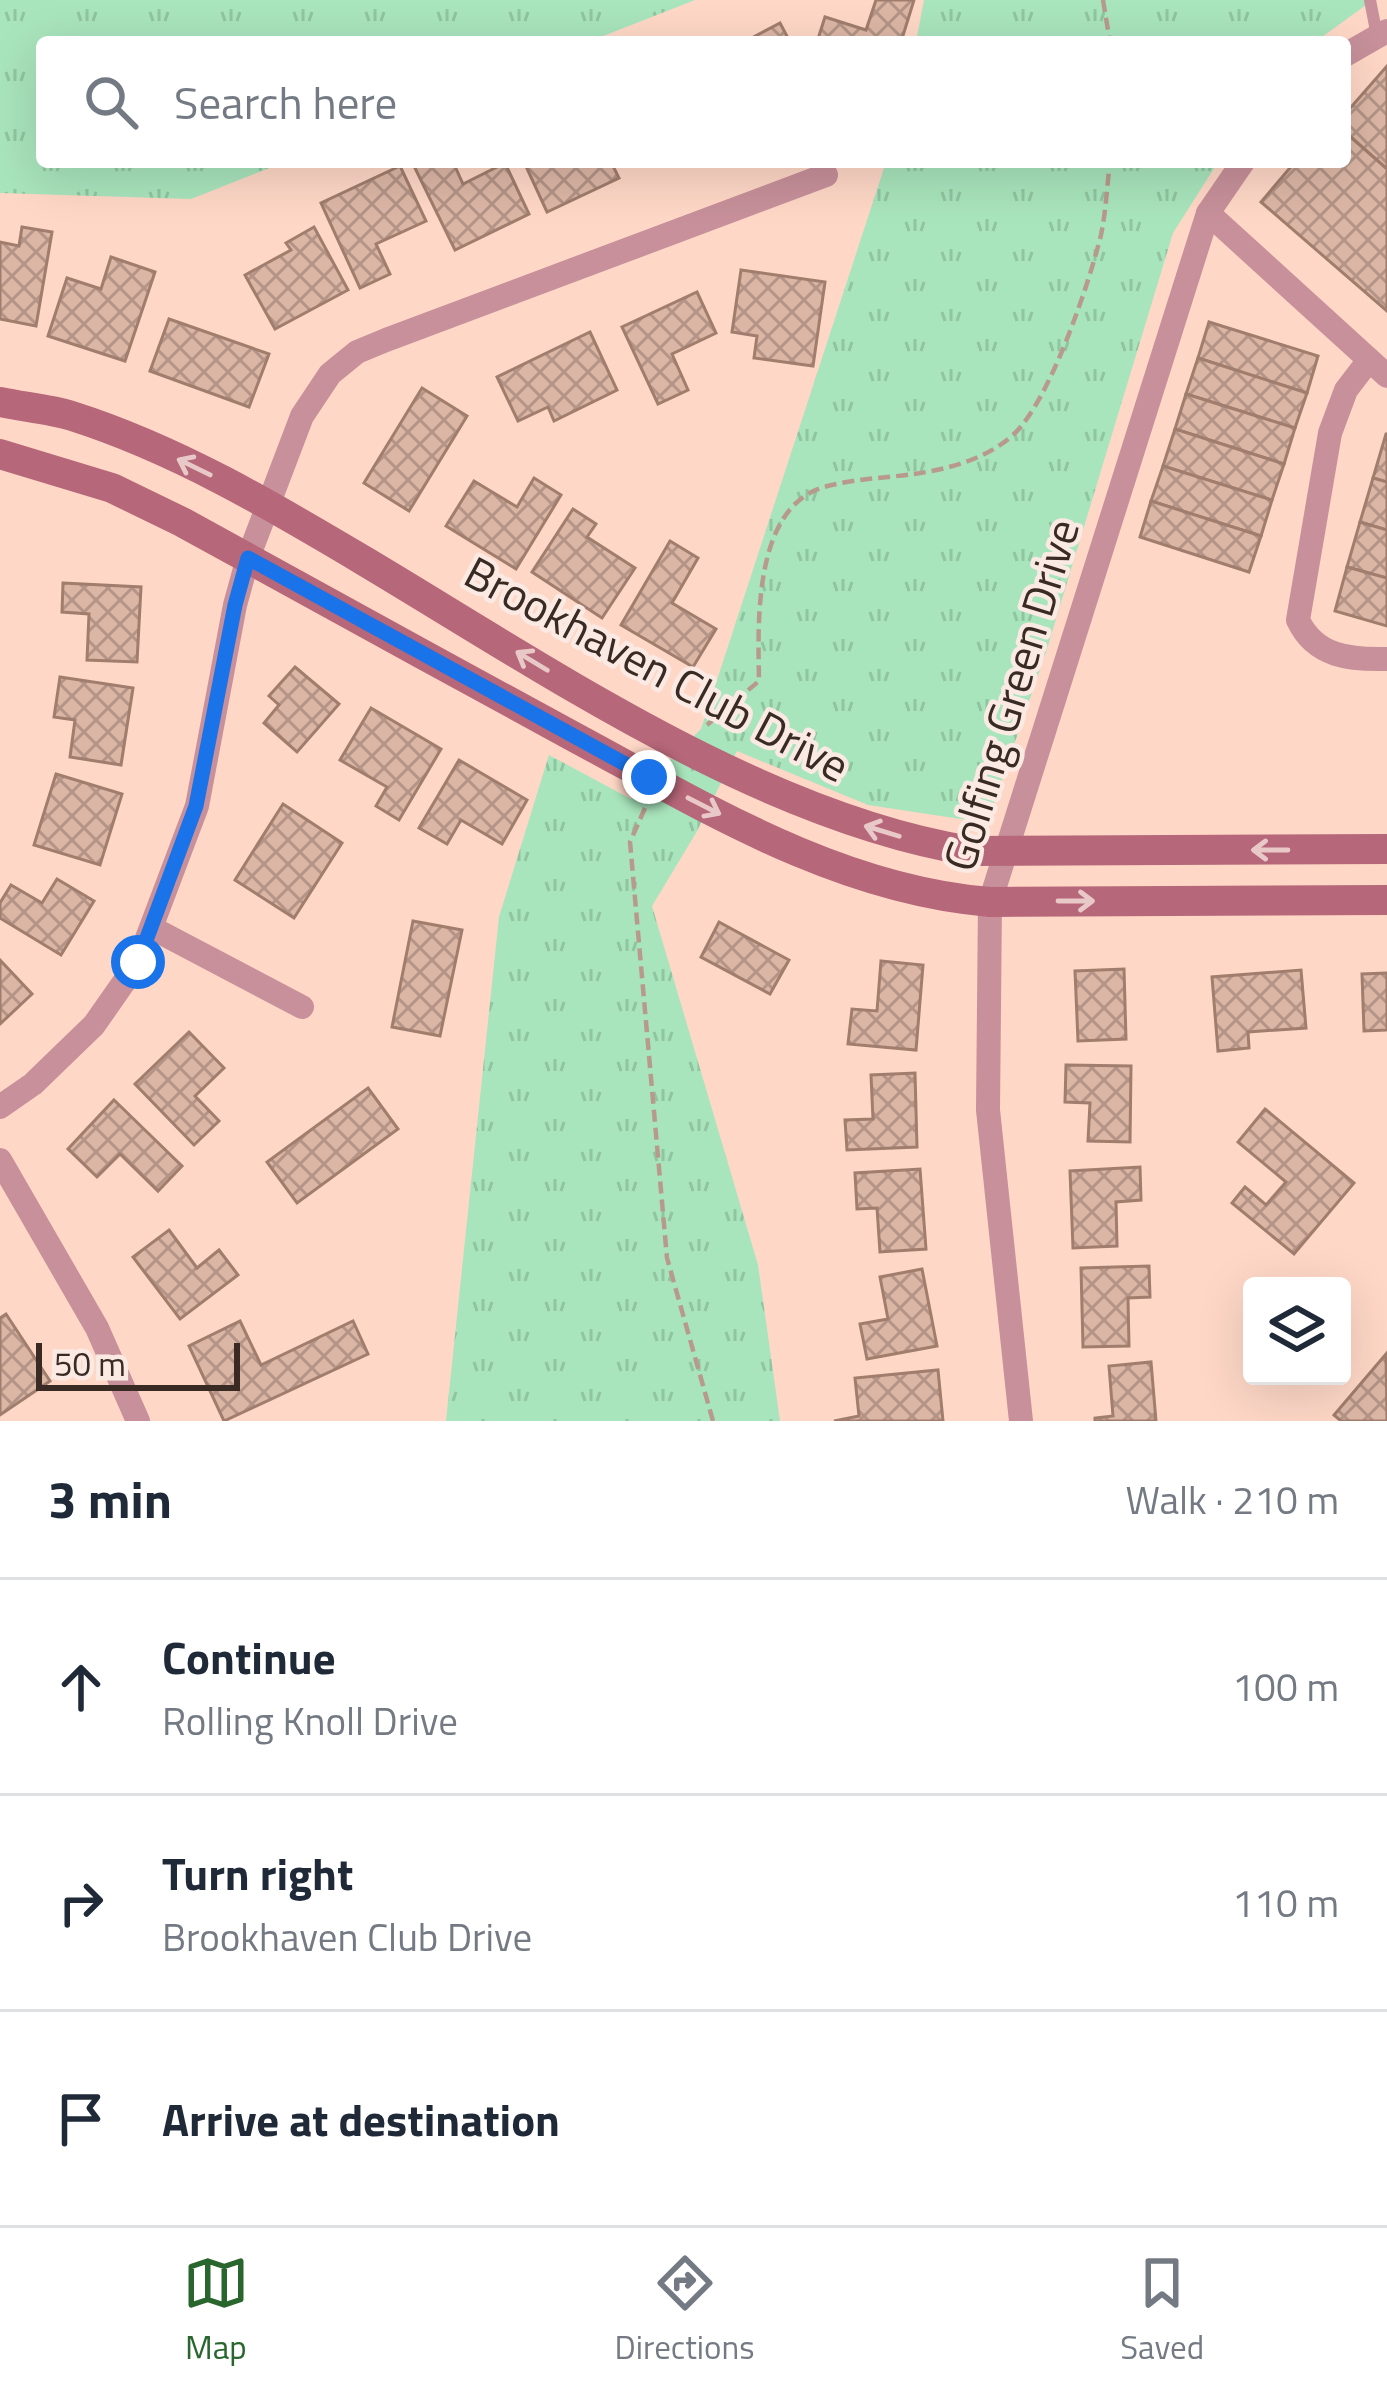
<!DOCTYPE html>
<meta charset="utf-8">
<style>
:root{--surface:#fff;--page:#f6f6f7;--text:#1f2937;--muted:#747a83;--line:#e0e1e3;--accent:#28662e}
body{margin:0;font-family:"Titillium Web",sans-serif;background:var(--page);color:var(--text)}
.controls{position:absolute;right:36px;bottom:36px;display:grid;overflow:hidden;border-radius:12px;box-shadow:0 12px 48px #0002}
.controls button{width:108px;height:108px;display:grid;place-items:center;padding:0;border:0;border-bottom:3px solid var(--line);background:var(--surface);color:var(--text);font:60px sans-serif}
.scale{position:absolute;left:36px;bottom:30px;width:204px;box-sizing:border-box;padding-left:12px;border:6px solid #392a24;border-top:0;font-size:33px;line-height:42px;white-space:nowrap;color:#392a24;-webkit-text-stroke:9px #faeae3;paint-order:stroke}
.stop{position:absolute;width:36px;height:36px;margin:-27px;border:9px solid #1a73e8;border-radius:50%;background:#fff}
.stop.end{background:#1a73e8;border-color:#fff;box-shadow:0 3px 12px #0008}
.list{margin:0;padding:0;list-style:none}
h2{display:flex;justify-content:space-between;align-items:center;height:156px;margin:0;padding:0 48px;font-size:51px}
h2 small{font-size:39px;font-weight:400;color:var(--muted)}
.list li{display:grid;grid-template-columns:78px 1fr auto;gap:36px;align-items:center;box-sizing:border-box;height:216px;padding:0 48px;border-top:3px solid var(--line)}
.list b{display:block;font-size:45px;white-space:nowrap}
.list p{margin:0;font-size:39px;white-space:nowrap;color:var(--muted)}
.list em{font-size:39px;font-style:normal;color:var(--muted)}
.icon{flex:none;width:66px;height:66px;fill:none;stroke:currentColor;stroke-width:2;stroke-linecap:round;stroke-linejoin:round}
.map{position:relative;flex:none;width:1387px;height:1421px;overflow:hidden}
.search{position:absolute;background:var(--surface);box-shadow:0 12px 48px #0002;left:36px;right:36px;top:36px;height:132px;display:flex;align-items:center;gap:30px;box-sizing:border-box;padding:0 42px;border-radius:12px;color:var(--muted);font-size:45px}
.sheet{height:804px;background:var(--surface)}
nav{display:flex;justify-content:space-around;align-items:center;box-sizing:border-box;height:168px;border-top:3px solid var(--line);background:var(--surface);font-size:33px;color:var(--muted)}
nav a{display:grid;justify-items:center;gap:6px}
nav .on{color:var(--accent)}
.map>svg:first-child{display:block}
.grass{fill:url(#grass-tufts)}
.building{fill:url(#building-cross-hatch);stroke:#a07d6d;stroke-width:3}
.lines{fill:none;stroke-linecap:round;stroke-linejoin:round}
.path{stroke:#b89a8d;stroke-width:4.5;stroke-dasharray:12 6;stroke-linecap:butt}
.service{stroke:#c7909a;stroke-width:12}
.minor{stroke:#c7909a;stroke-width:24}
.secondary{stroke:#b66779;stroke-width:30}
.oneway{stroke:#e9c9c8}
.route{stroke:#1a73e8;stroke-width:15}
.labels{text-anchor:middle;stroke-width:9;stroke-linejoin:round;paint-order:stroke}
.street-label{font-size:45px;fill:#392a24;stroke:#faeae3}
</style>
<div class="map">
<svg width="1387" height="1421" viewBox="0 0 1387 1421">
<defs>
<pattern id="grass-tufts" width="24" height="20" patternUnits="userSpaceOnUse" patternTransform="scale(3)"><rect width="24" height="20" fill="#a8e4bc"/><path d="M3 7l-1-3M5 7V3M7 7l1-3M15 17l-1-3M17 17v-4M19 17l1-3" fill="none" stroke="#91c4a1"/></pattern>
<pattern id="building-cross-hatch" width="8" height="8" patternUnits="userSpaceOnUse" patternTransform="scale(3)"><rect width="8" height="8" fill="#dcb6a5"/><path d="M0 0l8 8M0 8l8-8" fill="none" stroke="#b39486"/></pattern>
</defs>
<rect width="100%" height="100%" fill="#fed7c6"/>
<g class="grass">
<path d="M0 0H695L588 42H42V162H284L191 199 0 193Z"/>
<path d="M924 0H1373L1315 42H916Z"/>
<path d="M886 162H1218L1173 233 1046 652 987 823 868 805 737 751 696 833 652 906 758 1265 780 1421H446L499 917 549 755 631 799 701 729Z"/>
</g>
<g class="building">
<path d="M876 0H914L901 42H817L825 17 866 30Z"/>
<path d="M780 23 790 42H744Z"/>
<path d="M1387 66V169L1345 132V114Z"/>
<path d="M1345 132 1387 169V311L1261 202 1295 162H1345Z"/>
<path d="M423 162H453L463 184 505 163 529 214 455 250 414 166Z"/>
<path d="M524 162H611L619 178 547 212Z"/>
<path d="M400 166 426 221 376 244 390 274 360 288 321 203Z"/>
<path d="M22 227 52 232 36 326 0 319V242L19 246Z"/>
<path d="M314 227 348 290 275 329 245 275 291 250 286 243Z"/>
<path d="M111 257 155 272 125 361 48 336 67 278 101 289Z"/>
<path d="M741 270 825 282 813 366 754 358 757 336 732 332Z"/>
<path d="M697 292 716 333 672 354 688 390 658 404 622 327Z"/>
<path d="M169 319 269 354 249 407 150 371Z"/>
<path d="M1209 322 1318 356 1307 393 1198 358Z"/>
<path d="M590 332 617 390 554 421 548 407 518 421 497 377Z"/>
<path d="M1198 358 1307 393 1295 428 1186 394Z"/>
<path d="M422 388 467 416 409 511 364 483Z"/>
<path d="M1186 394 1295 428 1284 464 1175 429Z"/>
<path d="M1175 429 1284 464 1272 500 1163 466Z"/>
<path d="M1386 434H1387V482L1373 478Z"/>
<path d="M1163 466 1272 500 1261 536 1151 501Z"/>
<path d="M534 478 561 495 516 569 446 526 474 481 517 507Z"/>
<path d="M1373 478 1387 482V530L1360 522Z"/>
<path d="M1151 501 1261 536 1249 572 1140 537Z"/>
<path d="M573 509 596 524 587 537 635 568 602 618 532 572Z"/>
<path d="M1360 522 1387 530V578L1347 567Z"/>
<path d="M670 541 698 558 672 603 716 629 693 667 621 625Z"/>
<path d="M1347 567 1387 578V626L1335 611Z"/>
<path d="M63 583 141 587 137 662 87 660 89 614 62 612Z"/>
<path d="M295 667 339 704 297 752 264 723 279 705 269 696Z"/>
<path d="M60 677 133 688 121 765 70 757 75 720 54 717Z"/>
<path d="M371 708 441 749 399 820 376 806 387 787 340 760Z"/>
<path d="M459 760 527 800 502 844 461 820 447 844 419 828Z"/>
<path d="M56 774 122 794 100 865 34 845Z"/>
<path d="M283 804 342 843 294 918 235 880Z"/>
<path d="M57 879 94 901 61 955 0 918V903L11 885 42 903Z"/>
<path d="M413 921 462 930 440 1036 392 1027Z"/>
<path d="M719 922 789 960 770 994 701 957Z"/>
<path d="M0 960 32 994 0 1024Z"/>
<path d="M881 961 923 965 916 1050 848 1044 852 1009 877 1011Z"/>
<path d="M1124 969 1126 1039 1078 1041 1075 971Z"/>
<path d="M1301 970 1306 1028 1248 1032 1249 1048 1218 1051 1212 977Z"/>
<path d="M1387 973V1030L1364 1031 1362 974Z"/>
<path d="M189 1032 224 1068 195 1096 219 1121 194 1145 135 1084Z"/>
<path d="M1066 1065 1131 1066 1130 1142 1088 1141 1090 1103 1065 1102Z"/>
<path d="M915 1073 917 1147 847 1150 845 1120 873 1119 871 1075Z"/>
<path d="M368 1088 398 1129 297 1203 267 1162Z"/>
<path d="M114 1100 182 1166 158 1191 120 1154 97 1177 68 1149Z"/>
<path d="M1265 1109 1354 1183 1294 1254 1232 1203 1245 1187 1266 1205 1286 1182 1238 1142Z"/>
<path d="M1140 1167 1141 1200 1116 1202 1117 1246 1073 1248 1070 1171Z"/>
<path d="M920 1169 926 1249 880 1252 877 1208 857 1209 855 1173Z"/>
<path d="M169 1230 197 1268 219 1250 238 1275 180 1319 133 1257Z"/>
<path d="M1149 1266 1150 1297 1128 1298 1129 1346 1083 1347 1081 1268Z"/>
<path d="M922 1269 937 1346 867 1359 860 1324 888 1319 880 1277Z"/>
<path d="M6 1314 50 1381 0 1415V1318Z"/>
<path d="M240 1321 261 1365 353 1321 368 1354 224 1421 189 1346Z"/>
<path d="M1386 1354 1387 1421H1341L1334 1415Z"/>
<path d="M1151 1362 1156 1421H1095V1418L1113 1416 1109 1366Z"/>
<path d="M938 1370 943 1421H834L859 1416 855 1378Z"/>
</g>
<g class="lines">
<g class="path">
<path d="M1103 0 1110 42"/>
<path d="M707 725 759 681C758 623 753 508 824 487 852 479 885 478 914 474 949 469 987 459 1014 434 1050 400 1089 284 1101 235 1106 211 1107 186 1110 162"/>
<path d="M645 808 630 842 667 1258 713 1421"/>
</g>
<path class="service" d="M1370 0 1377 36"/>
<g class="minor">
<path d="M1345 55 1387 31"/>
<path d="M1208 213 1387 376"/>
<path d="M1369 360 1346 390 1330 433 1298 620C1315 657 1351 660 1387 659"/>
<path d="M152 928 302 1007"/>
<path d="M0 1107 33 1084 94 1025 138 962 197 806 235 605 248 558 302 416 330 374 357 352 386 340 826 175"/>
<path d="M0 1160 97 1328 138 1421"/>
<path d="M1021 1421 988 1110 990 902 1208 213 1243 162"/>
</g>
<g class="secondary">
<path d="M0 402C23 407 49 409 72 416 176 449 272 506 366 562 547 670 761 817 971 851L1387 849"/>
<path d="M0 454 112 488 182 522C314 594 444 667 576 738 706 808 839 890 990 902L1387 900"/>
</g>
</g>
<defs><path id="oneway-shaft" d="M-6 0H5M1.5-3L5.5 0L1.5 3" fill="none" stroke-width="1.6" stroke-linecap="round" stroke-linejoin="round" transform="scale(3)"/></defs>
<g class="oneway">
<use href="#oneway-shaft" transform="translate(194 467) rotate(-154)"/>
<use href="#oneway-shaft" transform="translate(532 661) rotate(-149)"/>
<use href="#oneway-shaft" transform="translate(704 806) rotate(27)"/>
<use href="#oneway-shaft" transform="translate(882 831) rotate(-163)"/>
<use href="#oneway-shaft" transform="translate(1270 850) rotate(180)"/>
<use href="#oneway-shaft" transform="translate(1076 901)"/>
</g>
<g class="lines">
<path class="route" d="M138 962 196 806 235 605 248 558 649 777"/>
</g>
<g class="labels">
<g class="street-label">
<text transform="translate(657 669) rotate(28)" y="16">Brookhaven Club Drive</text>
<text transform="translate(1011 695) rotate(-73)" y="16">Golfing Green Drive</text>
</g>
</g>
</svg>
<div class="controls">
<button><svg class="icon" aria-label="layers" viewBox="0 0 24 24"><path d="M12 4l9 5-9 5-9-5zM3 14l9 5 9-5"/></svg></button>
</div>
<div class="scale">50 m</div>
<div class="stop" style="left:138px;top:962px"></div>
<div class="stop end" style="left:649px;top:777px"></div>
<div class="search"><svg class="icon" aria-label="search" viewBox="0 0 24 24"><circle cx="10" cy="10" r="6"/><path d="M15 15l6 6"/></svg>Search here</div>
</div>
<section class="sheet">
<h2>3 min<small>Walk · 210 m</small></h2>
<ul class="list">
<li><svg class="icon" aria-label="ahead" viewBox="0 0 24 24"><path d="M12 20V5M6 11l6-6 6 6"/></svg><div><b>Continue</b><p>Rolling Knoll Drive</p></div><em>100 m</em></li>
<li><svg class="icon" aria-label="right" viewBox="0 0 24 24"><path d="M7 20v-9h11M14 6l5 5-5 5"/></svg><div><b>Turn right</b><p>Brookhaven Club Drive</p></div><em>110 m</em></li>
<li><svg class="icon" aria-label="arrive" viewBox="0 0 24 24"><path d="M6 21V4h12l-3 4 3 4H6"/></svg><div><b>Arrive at destination</b></div></li>
</ul>
</section>
<nav>
<a class="on"><svg class="icon" aria-label="map" viewBox="0 0 24 24"><path d="M3 6l6-2 6 2 6-2v14l-6 2-6-2-6 2zM9 4v14M15 6v14"/></svg>Map</a>
<a><svg class="icon" aria-label="directions" viewBox="0 0 24 24"><path d="M12 3l9 9-9 9-9-9zM9 14v-3h6M13 9l2 2-2 2"/></svg>Directions</a>
<a><svg class="icon" aria-label="saved" viewBox="0 0 24 24"><path d="M7 4h10v16l-5-4-5 4z"/></svg>Saved</a>
</nav>
